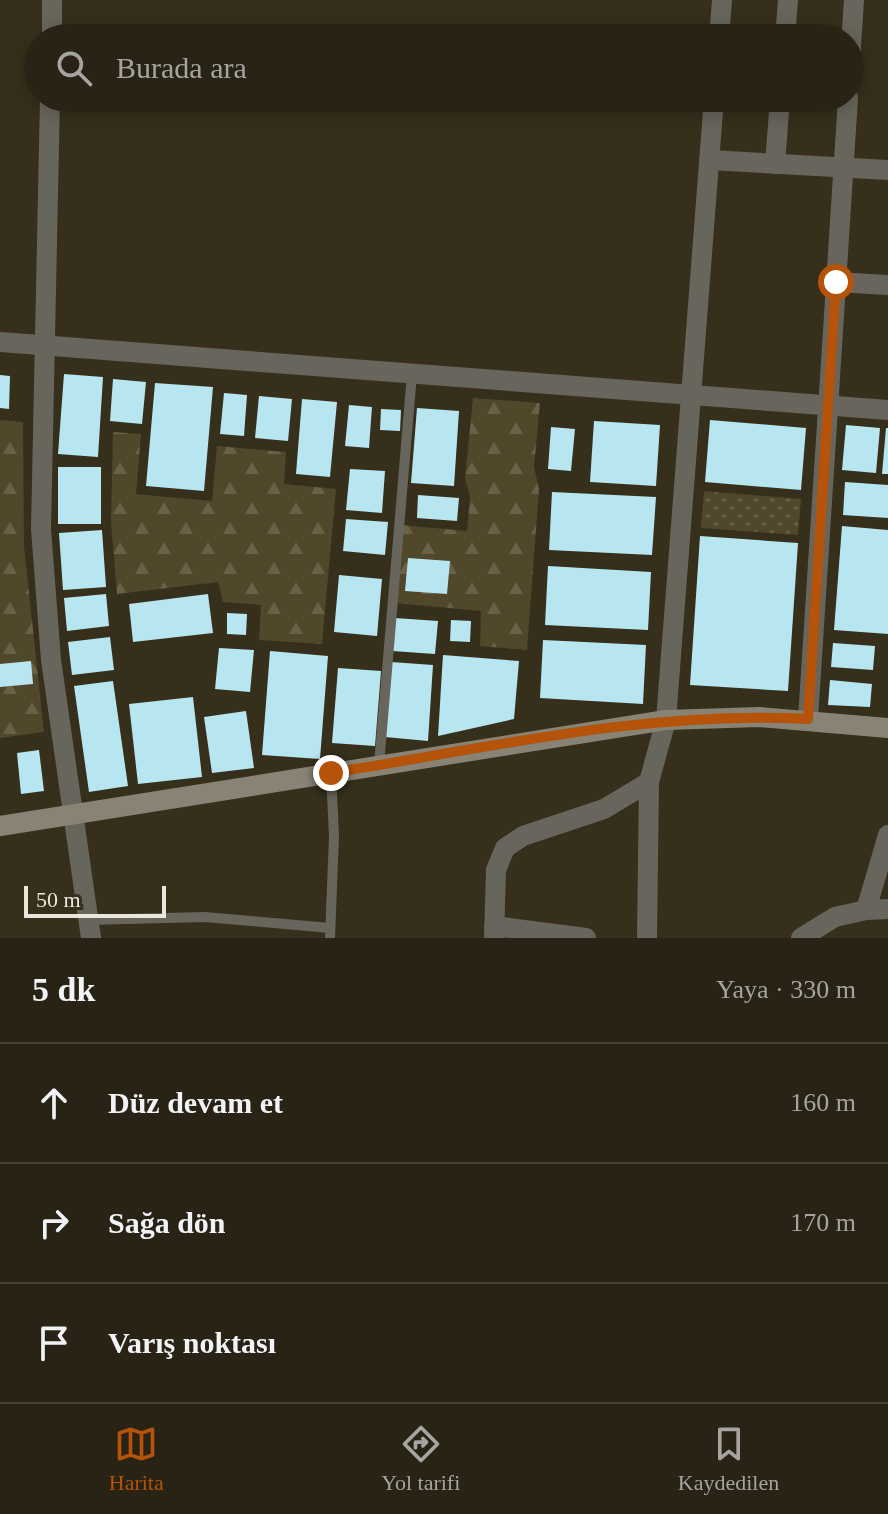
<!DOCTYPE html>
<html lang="tr">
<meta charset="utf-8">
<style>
:root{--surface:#282314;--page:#342f22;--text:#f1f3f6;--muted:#a5a4a0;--line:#444034;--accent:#b45309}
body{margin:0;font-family:Georgia,serif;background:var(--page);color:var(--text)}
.scale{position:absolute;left:24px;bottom:20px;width:142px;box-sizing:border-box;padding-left:8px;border:4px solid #ebe6db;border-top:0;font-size:22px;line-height:28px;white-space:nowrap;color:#ebe6db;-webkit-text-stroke:6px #352f1b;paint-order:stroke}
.stop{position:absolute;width:24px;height:24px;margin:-18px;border:6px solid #b45309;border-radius:50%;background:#fff}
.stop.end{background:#b45309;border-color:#fff;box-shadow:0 2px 8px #0008}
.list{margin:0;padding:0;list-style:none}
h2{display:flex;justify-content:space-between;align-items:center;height:104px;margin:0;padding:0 32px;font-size:34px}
h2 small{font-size:26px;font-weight:400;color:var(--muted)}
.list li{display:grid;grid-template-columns:52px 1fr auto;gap:24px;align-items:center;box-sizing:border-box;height:120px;padding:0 32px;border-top:2px solid var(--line)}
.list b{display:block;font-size:30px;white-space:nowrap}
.list em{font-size:26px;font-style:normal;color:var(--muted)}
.icon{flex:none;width:44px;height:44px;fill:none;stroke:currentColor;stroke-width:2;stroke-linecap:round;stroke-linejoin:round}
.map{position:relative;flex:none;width:888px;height:938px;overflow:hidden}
.search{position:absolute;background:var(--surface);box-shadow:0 4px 20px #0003;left:24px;right:24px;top:24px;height:88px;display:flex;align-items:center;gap:20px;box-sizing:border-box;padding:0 28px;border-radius:44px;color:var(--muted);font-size:30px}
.sheet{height:464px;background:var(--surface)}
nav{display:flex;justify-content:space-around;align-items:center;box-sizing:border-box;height:112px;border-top:2px solid var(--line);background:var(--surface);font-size:22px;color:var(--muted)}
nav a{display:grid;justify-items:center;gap:4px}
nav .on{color:var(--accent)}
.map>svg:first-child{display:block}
.grass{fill:url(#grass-dots)}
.forest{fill:url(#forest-firs)}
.building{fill:#b8e6f0}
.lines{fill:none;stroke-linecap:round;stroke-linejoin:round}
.lane{stroke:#68655c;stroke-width:10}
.street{stroke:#68655c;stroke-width:20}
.secondary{stroke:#888374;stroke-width:20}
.route{stroke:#b45309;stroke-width:10}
</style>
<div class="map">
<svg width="888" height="938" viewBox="0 0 888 938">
<defs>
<pattern id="grass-dots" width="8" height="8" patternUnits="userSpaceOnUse" patternTransform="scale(2)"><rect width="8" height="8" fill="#51472a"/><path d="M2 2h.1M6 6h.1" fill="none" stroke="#6a6248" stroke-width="1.8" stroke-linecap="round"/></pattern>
<pattern id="forest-firs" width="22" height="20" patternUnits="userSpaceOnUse" patternTransform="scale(2)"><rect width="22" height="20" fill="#51472a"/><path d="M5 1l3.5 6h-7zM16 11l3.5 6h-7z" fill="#6a6248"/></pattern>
</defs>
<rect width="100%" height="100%" fill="#352f1b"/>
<path class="grass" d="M704 491 801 499 798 535 701 528Z"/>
<g class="forest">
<path d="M473 398 540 403 534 467 539 489 527 650 480 646 481 611 395 603 401 525 467 531 470 497 465 478Z"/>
<path d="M0 420 23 422 24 546 44 732 0 738Z"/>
<path d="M113 432 141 434 136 494 212 501 217 446 286 452 284 484 336 489 322 644 259 640 261 605 223 602 218 582 117 594 111 522Z"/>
</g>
<g class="building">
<path d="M64 374 103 377 98 457 58 454Z"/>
<path d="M0 375 10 376 9 409 0 408Z"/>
<path d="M113 379 146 382 142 424 110 421Z"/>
<path d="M155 383 213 387 204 491 146 486Z"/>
<path d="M224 393 247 395 244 436 220 434Z"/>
<path d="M259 396 292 399 288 441 255 438Z"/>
<path d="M302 399 337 402 330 477 296 474Z"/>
<path d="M349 405 372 407 369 448 345 446Z"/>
<path d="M417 408 459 411 454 486 411 483Z"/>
<path d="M381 409 401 410 400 431 380 430Z"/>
<path d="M710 420 806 428 801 490 705 482Z"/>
<path d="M594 421 660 425 656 486 590 482Z"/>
<path d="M846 425 880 428 876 473 842 470Z"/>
<path d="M551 427 575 429 571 471 548 469Z"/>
<path d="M886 428H888V474H882Z"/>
<rect x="58" y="467" width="43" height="57"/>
<path d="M350 469 385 471 382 513 346 510Z"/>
<path d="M845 482 888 485V518L843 515Z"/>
<path d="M552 492 656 497 652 555 549 550Z"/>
<path d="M418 495 459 498 457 521 417 518Z"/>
<path d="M346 519 388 522 385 555 343 551Z"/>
<path d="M842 526 888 530V634L834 630Z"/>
<path d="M102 530 106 587 63 590 59 533Z"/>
<path d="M700 536 798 543 788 691 690 685Z"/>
<path d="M408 558 450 561 447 594 405 591Z"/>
<path d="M548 566 651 572 648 630 545 625Z"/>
<path d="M339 575 382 579 377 636 334 632Z"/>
<path d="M106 594 109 626 67 631 64 598Z"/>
<path d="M208 594 213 633 133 642 129 604Z"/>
<path d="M227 613 247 614 246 635 227 634Z"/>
<path d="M395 618 438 621 435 654 392 651Z"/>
<path d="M451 620 471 621 470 642 450 641Z"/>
<path d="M110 637 114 670 72 675 68 642Z"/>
<path d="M543 640 646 645 643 704 540 698Z"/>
<path d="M833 643 875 646 873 670 831 667Z"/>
<path d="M219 648 254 650 250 692 215 689Z"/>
<path d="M270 651 328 656 320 759 262 755Z"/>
<path d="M443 655 519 661 514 719 438 736Z"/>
<path d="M31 661 33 684 0 687V664Z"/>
<path d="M391 662 433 665 428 741 385 737Z"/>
<path d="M338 668 381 671 375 746 332 743Z"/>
<path d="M830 680 872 684 870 707 828 705Z"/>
<path d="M113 681 128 786 89 792 74 686Z"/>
<path d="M193 697 202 777 138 784 129 704Z"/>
<path d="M246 711 254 768 212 773 204 717Z"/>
<path d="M39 750 44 791 21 794 17 753Z"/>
</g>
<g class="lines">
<g class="lane">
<path d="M379 765 412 374"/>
<path d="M88 920 205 917 330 928"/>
<path d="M330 938 334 836 331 773"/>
</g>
<g class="street">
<path d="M52 38V0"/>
<path d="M719 38 722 0"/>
<path d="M785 38 788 0"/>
<path d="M850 61 854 0"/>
<path d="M50 98 41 529 51 660 91 938"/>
<path d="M709 160 888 170"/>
<path d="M775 164 780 98"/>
<path d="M836 282 888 285"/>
<path d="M0 342 888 410"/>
<path d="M808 719 848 98"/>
<path d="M866 910 888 909"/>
<path d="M494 926 586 938"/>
<path d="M494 938 496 870 505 848 523 836 604 809 649 782"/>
<path d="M647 938 649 782 666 720 714 98"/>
<path d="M801 938 835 917 866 910 888 835"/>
</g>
<path class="secondary" d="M0 826 666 720 759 717 888 728"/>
</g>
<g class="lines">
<path class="route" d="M331 773C488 748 648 710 808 719L836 282"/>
</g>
</svg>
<div class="scale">50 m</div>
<div class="stop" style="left:836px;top:282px"></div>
<div class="stop end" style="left:331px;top:773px"></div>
<div class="search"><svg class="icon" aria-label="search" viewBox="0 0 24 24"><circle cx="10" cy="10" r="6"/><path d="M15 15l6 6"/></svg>Burada ara</div>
</div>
<section class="sheet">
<h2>5 dk<small>Yaya · 330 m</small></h2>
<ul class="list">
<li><svg class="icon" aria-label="ahead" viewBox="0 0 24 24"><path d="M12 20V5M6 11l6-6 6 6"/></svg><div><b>Düz devam et</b></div><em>160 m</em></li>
<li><svg class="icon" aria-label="right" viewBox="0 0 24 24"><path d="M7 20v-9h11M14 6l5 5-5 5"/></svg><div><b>Sağa dön</b></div><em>170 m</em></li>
<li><svg class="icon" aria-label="arrive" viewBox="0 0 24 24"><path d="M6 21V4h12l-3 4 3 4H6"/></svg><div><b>Varış noktası</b></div></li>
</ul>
</section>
<nav>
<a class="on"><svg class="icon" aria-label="map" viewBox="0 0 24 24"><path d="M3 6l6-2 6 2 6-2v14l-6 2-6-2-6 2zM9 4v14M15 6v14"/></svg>Harita</a>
<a><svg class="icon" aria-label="directions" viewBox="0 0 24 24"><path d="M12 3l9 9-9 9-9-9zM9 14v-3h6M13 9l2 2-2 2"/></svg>Yol tarifi</a>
<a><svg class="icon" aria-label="saved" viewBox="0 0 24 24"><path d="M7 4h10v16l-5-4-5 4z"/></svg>Kaydedilen</a>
</nav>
